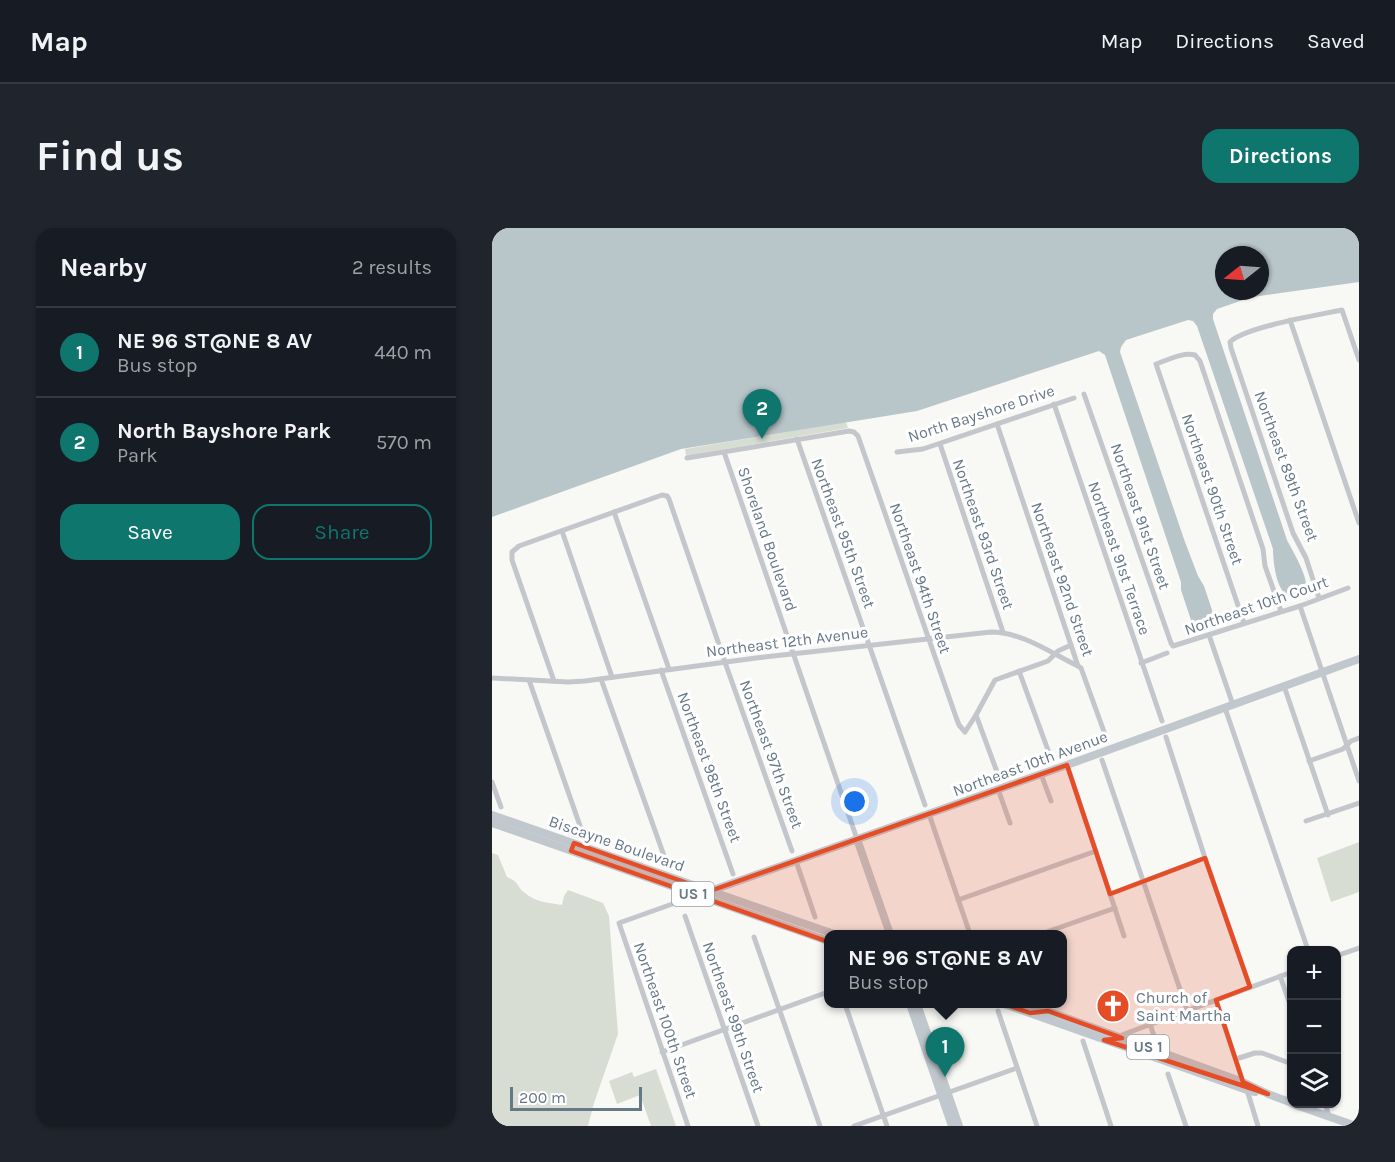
<!DOCTYPE html>
<meta charset="utf-8">
<style>
:root{--surface:#171b24;--page:#20242c;--text:#f1f3f6;--muted:#9ea1a6;--line:#363941;--accent:#0f766e}
body{margin:0;font-family:Karla,sans-serif;background:var(--page);color:var(--text)}
.controls{position:absolute;right:18px;bottom:18px;display:grid;overflow:hidden;border-radius:12px;box-shadow:0 2px 4px #0004}
.controls button{width:54px;height:54px;display:grid;place-items:center;padding:0;border:0;border-bottom:2px solid var(--line);background:var(--surface);color:var(--text);font:30px sans-serif}
.compass{position:absolute;left:723px;top:18px;width:54px;height:54px;border-radius:50%;background:var(--surface);box-shadow:0 2px 4px #0004;rotate:253deg}
.scale{position:absolute;left:18px;bottom:15px;width:132px;box-sizing:border-box;padding-left:6px;border:3px solid #667987;border-top:0;font-size:16px;line-height:21px;white-space:nowrap;color:#667987;-webkit-text-stroke:4px #fff;paint-order:stroke}
.you{position:absolute;left:363px;top:574px;width:21px;height:21px;margin:-15px;border:4px solid #fff;border-radius:50%;background:#1a73e8;box-shadow:0 0 0 9px #1a73e833}
.badge{display:grid;place-items:center;width:39px;height:39px;border-radius:50%;background:var(--accent);color:#fff;font-size:20px;font-weight:700}
.pin{position:absolute;translate:-50% -50px;filter:drop-shadow(0 2px 3px #0008)}
.pin::after{content:'';position:absolute;top:32px;width:21px;height:18px;background:inherit;clip-path:polygon(0 0,100% 0,50% 100%)}
.popup{position:absolute;left:332px;top:702px;width:243px;height:78px;box-sizing:border-box;display:grid;place-content:center;border-radius:12px;background:var(--surface);filter:drop-shadow(0 2px 4px #0005);font-size:20px;white-space:nowrap;color:var(--muted)}
.popup b{font-size:22px;color:var(--text)}
.popup::after{content:'';position:absolute;left:50%;top:100%;margin-left:-12px;border:12px solid transparent;border-top-color:var(--surface)}
.list{margin:0;padding:0;list-style:none}
h2{display:flex;justify-content:space-between;align-items:center;height:78px;margin:0;padding:0 24px;font-size:26px}
h2 small{font-size:20px;font-weight:400;color:var(--muted)}
.list li{display:grid;grid-template-columns:39px 1fr auto;gap:18px;align-items:center;box-sizing:border-box;height:90px;padding:0 24px;border-top:2px solid var(--line)}
.list b{display:block;font-size:22px;white-space:nowrap}
.list p{margin:0;font-size:20px;white-space:nowrap;color:var(--muted)}
.list em{font-size:20px;font-style:normal;color:var(--muted)}
.actions{display:flex;gap:12px;padding:18px 24px}
.actions a{flex:1;padding:14px 0;border:2px solid var(--accent);border-radius:18px;text-align:center;font-size:21px;color:var(--accent)}
.actions .main{background:var(--accent);color:#fff}
.icon{flex:none;width:33px;height:33px;fill:none;stroke:currentColor;stroke-width:2;stroke-linecap:round;stroke-linejoin:round}
.map{position:relative;flex:none;width:867px;height:898px;overflow:hidden;border-radius:18px}
header{display:flex;align-items:center;gap:36px;box-sizing:border-box;height:84px;padding:0 30px;background:var(--surface);border-bottom:2px solid var(--line)}
header strong{font-size:28px}
nav{display:flex;gap:33px;margin-inline-start:auto;font-size:21px}
.intro{display:flex;align-items:center;justify-content:space-between;box-sizing:border-box;height:144px;padding:0 36px}
h1{margin:0;font-size:42px}
.button{padding:15px 27px;border-radius:18px;background:var(--accent);color:#fff;font-size:21px;font-weight:700}
main{display:flex;gap:36px;padding:0 36px}
aside{flex:1;background:var(--surface);border-radius:18px;box-shadow:0 2px 4px #0004}
.map>svg:first-child{display:block}
.green{fill:#d8ddd4}
.water{fill:#b8c5c9;fill-rule:evenodd}
.lines{fill:none;stroke-linecap:round;stroke-linejoin:round}
.street{stroke:#c3c7cb;stroke-width:5}
.secondary{stroke:#c0c8ce;stroke-width:8}
.primary{stroke:#c0c8ce;stroke-width:8}
.marked{fill:#e64d27;fill-opacity:0.2;stroke:#e64d27;stroke-width:4.5;stroke-linejoin:round}
.labels{text-anchor:middle;stroke-width:6;stroke-linejoin:round;paint-order:stroke}
.shield{fill:#fff;stroke:#94a1ab;stroke-width:1.5}
.shield-label{font-size:15px;font-weight:bold;fill:#667987}
.street-label{font-size:16px;fill:#667987;stroke:#fff}
.poi-label{font-size:16px;fill:#667987;stroke:#fff;text-anchor:start}
</style>
<header>
<strong>Map</strong>
<nav><a>Map</a><a>Directions</a><a>Saved</a></nav>
</header>
<div class="intro"><h1>Find us</h1><a class="button">Directions</a></div>
<main>
<aside>
<h2>Nearby<small>2 results</small></h2>
<ul class="list">
<li><span class="badge">1</span><div><b>NE 96 ST@NE 8 AV</b><p>Bus stop</p></div><em>440 m</em></li>
<li><span class="badge">2</span><div><b>North Bayshore Park</b><p>Park</p></div><em>570 m</em></li>
</ul>
<div class="actions"><a class="main">Save</a><a>Share</a></div>
</aside>
<div class="map">
<svg width="867" height="898" viewBox="0 0 867 898">
<rect width="100%" height="100%" fill="#f8f8f5"/>
<g class="green">
<path d="M354 194 356 200 194 228 193 221Z"/>
<path d="M867 614V664L839 674 825 630Z"/>
<path d="M0 625 6 627 15 649C28 654 24 658 33 665 43 674 58 675 70 677L72 668 76 662 111 675 117 688 126 806 102 875 96 898H0Z"/>
<path d="M164 841 184 898H159L148 867 125 876 117 853 140 844 142 849Z"/>
</g>
<path class="water" d="M0 0H867V54L760 69 725 81 721 86V91L795 312C800 322 816 348 814 359 813 364 810 368 805 369 785 374 781 335 781 321L705 98 701 93 696 92 634 112 629 119 628 124 693 314 706 348 712 358 721 385V391L707 399 701 398 689 362V354L613 127 607 123 425 183 189 221 0 289ZM732 27H768V63H732Z"/>
<g class="lines">
<g class="street">
<path d="M798 92 867 295"/>
<path d="M592 166 679 415 681 418 808 378 856 360"/>
<path d="M562 176 670 493"/>
<path d="M505 196 586 438 589 440 615 512"/>
<path d="M305 211 433 577"/>
<path d="M448 216 511 404"/>
<path d="M232 224 365 611"/>
<path d="M405 224 431 221 582 170"/>
<path d="M195 230 357 203 362 204 366 208 464 489 467 497 473 504 484 487 503 452 556 433 566 423 579 417"/>
<path d="M122 284 177 441"/>
<path d="M70 303 120 449"/>
<path d="M827 370 814 330 801 305 739 120 738 114C753 99 826 87 850 82L867 132"/>
<path d="M808 378 867 553"/>
<path d="M752 395 664 136C676 132 690 124 703 127L708 133 771 321 773 338 789 383"/>
<path d="M717 407 741 477"/>
<path d="M649 435 675 425"/>
<path d="M169 442 241 646"/>
<path d="M527 443 560 533"/>
<path d="M0 450 76 454 93 453 264 430 499 404C530 404 559 425 586 438"/>
<path d="M109 451 176 639"/>
<path d="M37 452 93 612"/>
<path d="M62 453 20 332V324L27 318 170 267 175 268 177 271 235 440 300 623"/>
<path d="M792 458 836 587"/>
<path d="M733 480 816 722"/>
<path d="M484 487 508 552"/>
<path d="M674 509 713 630 758 759"/>
<path d="M610 532 695 782"/>
<path d="M817 533 851 521 859 513 867 510"/>
<path d="M575 537 632 708"/>
<path d="M549 546 559 573"/>
<path d="M0 554 9 579"/>
<path d="M506 561 518 595"/>
<path d="M437 586 478 706"/>
<path d="M814 593 867 575"/>
<path d="M304 633 323 689"/>
<path d="M618 666 713 630"/>
<path d="M466 672 604 623"/>
<path d="M193 688 266 898"/>
<path d="M549 706 623 680"/>
<path d="M262 709 328 898"/>
<path d="M335 724 336 726"/>
<path d="M844 728 867 720"/>
<path d="M788 748 800 782"/>
<path d="M724 772 751 854"/>
<path d="M353 776 395 898"/>
<path d="M506 783 545 898"/>
<path d="M658 796 667 823"/>
<path d="M627 808 800 744"/>
<path d="M591 813 619 898"/>
<path d="M170 824 336 764"/>
<path d="M744 831 763 825H770L800 836"/>
<path d="M676 846 694 898"/>
<path d="M755 862 766 898"/>
<path d="M833 876 837 888"/>
<path d="M196 898 127 695 186 674 196 672 208 668"/>
<path d="M362 898 525 840"/>
</g>
<g class="secondary">
<path d="M365 611 398 706"/>
<path d="M218 663 575 537 867 431"/>
<path d="M418 776 460 898"/>
<path d="M425 776 467 898"/>
</g>
<g class="primary">
<path d="M0 587 342 706"/>
<path d="M0 595 336 713"/>
<path d="M512 776 755 862 763 864"/>
<path d="M536 776 751 854 776 866 800 875"/>
<path d="M801 876 864 898"/>
</g>
</g>
<path class="marked" d="M575 537 618 666 713 630 758 759 724 772 751 854 776 866 612 812 630 810 556 783 538 785 79 623 82 615 218 663Z"/>
<defs>
<g id="church-disc" transform="scale(1.725)"><circle r="9.5" fill="#e64d27" stroke="#fff"/><path d="M-1.2-6h2.4v3.5h3.3v2.4h-3.3V6h-2.4V-.1h-3.3v-2.4h3.3Z" fill="#fff"/></g>
</defs>
<g fill-rule="evenodd">
<use href="#church-disc" x="621" y="778"/>
</g>
<g class="labels">
<g class="shield">
<rect x="180" y="654" width="42" height="24" rx="4.5"/>
<rect x="635" y="807" width="42" height="24" rx="4.5"/>
</g>
<g class="shield-label">
<text x="201" y="671">US 1</text>
<text x="656" y="824">US 1</text>
</g>
<g class="street-label">
<text transform="translate(489 185) rotate(-18)" y="6">North Bayshore Drive</text>
<text transform="translate(795 238) rotate(70)" y="6">Northeast 89th Street</text>
<text transform="translate(721 261) rotate(71)" y="6">Northeast 90th Street</text>
<text transform="translate(649 288) rotate(71)" y="6">Northeast 91st Street</text>
<text transform="translate(352 305) rotate(70)" y="6">Northeast 95th Street</text>
<text transform="translate(492 306) rotate(71)" y="6">Northeast 93rd Street</text>
<text transform="translate(276 311) rotate(71)" y="6">Shoreland Boulevard</text>
<text transform="translate(628 330) rotate(71)" y="6">Northeast 91st Terrace</text>
<text transform="translate(429 350) rotate(71)" y="6">Northeast 94th Street</text>
<text transform="translate(571 351) rotate(71)" y="6">Northeast 92nd Street</text>
<text transform="translate(764 377) rotate(-19)" y="6">Northeast 10th Court</text>
<text transform="translate(295 413) rotate(-7)" y="6">Northeast 12th Avenue</text>
<text transform="translate(280 526) rotate(70)" y="6">Northeast 97th Street</text>
<text transform="translate(538 535) rotate(-20)" y="6">Northeast 10th Avenue</text>
<text transform="translate(218 539) rotate(70)" y="6">Northeast 98th Street</text>
<text transform="translate(125 615) rotate(19)" y="6">Biscayne Boulevard</text>
<text transform="translate(242 789) rotate(71)" y="6">Northeast 99th Street</text>
<text transform="translate(174 792) rotate(71)" y="6">Northeast 100th Street</text>
</g>
<g class="poi-label">
<text x="644" y="775">Church of<tspan x="644" dy="18">Saint Martha</tspan></text>
</g>
</g>
</svg>
<div class="controls">
<button>+</button>
<button>−</button>
<button><svg class="icon" aria-label="layers" viewBox="0 0 24 24"><path d="M12 4l9 5-9 5-9-5zM3 14l9 5 9-5"/></svg></button>
</div>
<svg class="compass" viewBox="-18 -18 36 36"><path d="M0-13l5 13h-10z" fill="#e53935"/><path d="M0 13l5-13h-10z" fill="#9ea1a6"/></svg>
<div class="scale">200 m</div>
<div class="you"></div>
<div class="pin badge" style="left:453px;top:849px">1</div>
<div class="popup"><b>NE 96 ST@NE 8 AV</b>Bus stop</div>
<div class="pin badge" style="left:270px;top:211px">2</div>
</div>
</main>
